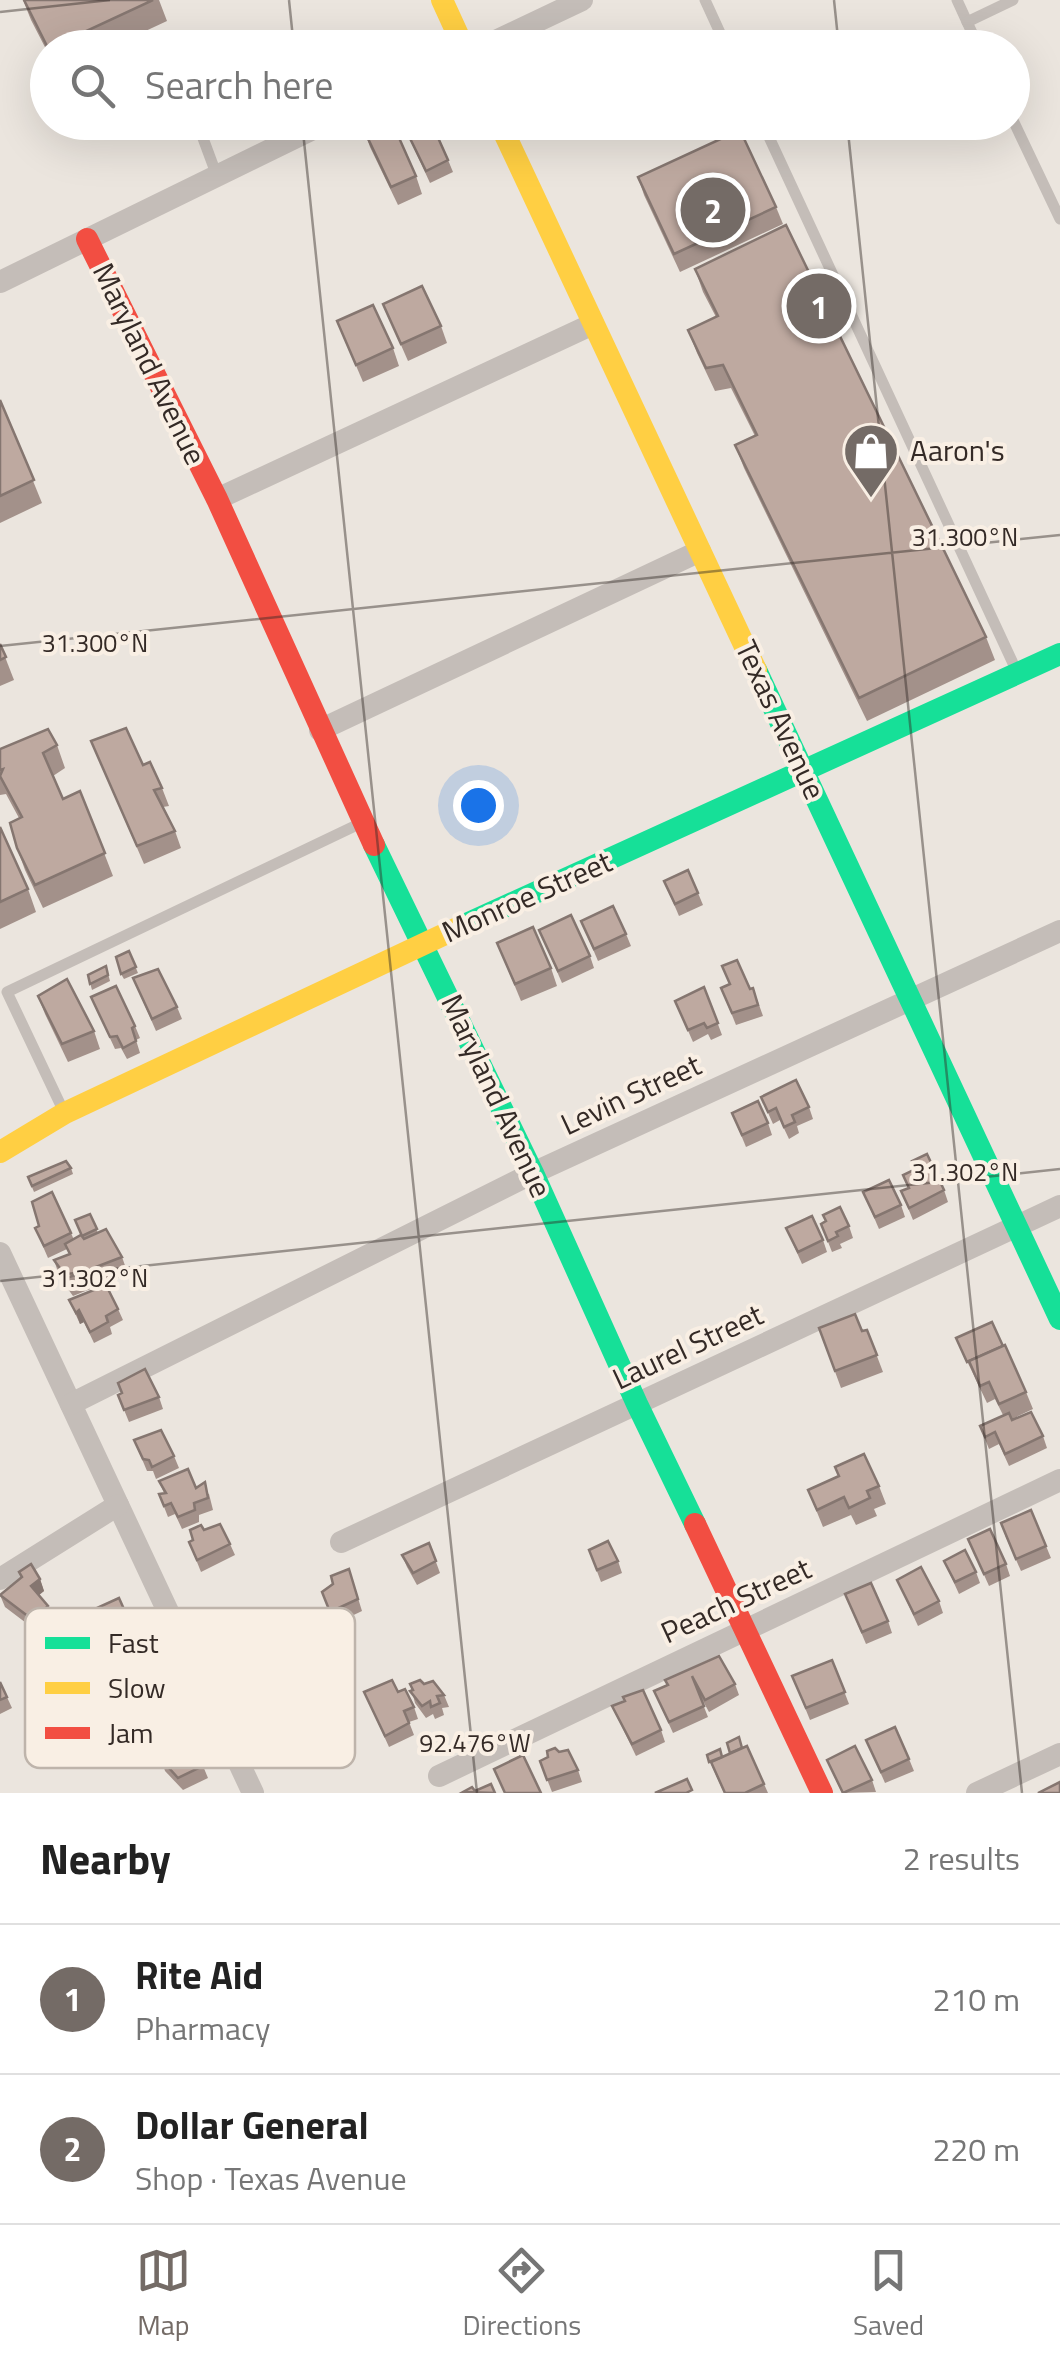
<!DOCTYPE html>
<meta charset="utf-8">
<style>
:root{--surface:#fff;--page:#f6f6f6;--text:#222;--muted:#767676;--line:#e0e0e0;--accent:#746b66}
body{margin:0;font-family:"Titillium Web",sans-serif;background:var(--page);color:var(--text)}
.you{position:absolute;left:478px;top:805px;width:35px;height:35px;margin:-25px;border:8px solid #fff;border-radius:50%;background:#1a73e8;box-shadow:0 0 0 15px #1a73e833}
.badge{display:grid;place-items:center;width:65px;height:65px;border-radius:50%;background:var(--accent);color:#fff;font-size:32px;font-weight:700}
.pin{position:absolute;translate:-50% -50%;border:5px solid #fff;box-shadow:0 2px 10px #0006}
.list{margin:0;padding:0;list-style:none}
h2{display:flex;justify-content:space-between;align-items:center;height:130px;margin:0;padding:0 40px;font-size:42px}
h2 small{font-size:32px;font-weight:400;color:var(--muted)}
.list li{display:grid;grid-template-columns:65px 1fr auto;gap:30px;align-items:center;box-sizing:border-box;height:150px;padding:0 40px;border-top:2px solid var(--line)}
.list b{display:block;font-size:38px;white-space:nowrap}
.list p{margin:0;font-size:32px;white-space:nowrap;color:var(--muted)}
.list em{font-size:32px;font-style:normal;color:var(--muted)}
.icon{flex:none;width:55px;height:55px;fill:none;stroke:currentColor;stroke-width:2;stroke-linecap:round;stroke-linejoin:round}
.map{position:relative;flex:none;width:1060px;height:1793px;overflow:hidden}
.search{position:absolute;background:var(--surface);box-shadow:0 10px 40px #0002;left:30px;right:30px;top:30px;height:110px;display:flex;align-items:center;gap:25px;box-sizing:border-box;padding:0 35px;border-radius:55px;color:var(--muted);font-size:38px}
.sheet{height:430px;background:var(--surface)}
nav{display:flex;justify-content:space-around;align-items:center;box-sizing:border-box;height:140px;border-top:2px solid var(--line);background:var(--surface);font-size:28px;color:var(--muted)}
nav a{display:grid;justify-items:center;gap:5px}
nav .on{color:var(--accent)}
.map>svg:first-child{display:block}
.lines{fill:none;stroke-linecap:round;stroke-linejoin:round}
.lane{stroke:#c4bdb8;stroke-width:11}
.street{stroke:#c4bdb8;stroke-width:22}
.fast{stroke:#16e098;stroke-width:22}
.slow{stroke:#ffcf43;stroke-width:22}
.jam{stroke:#f24e42;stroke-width:22}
.wall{fill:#a3918a}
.shaded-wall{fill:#857670}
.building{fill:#bea9a0;stroke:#857670;stroke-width:2.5}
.ticks{fill:none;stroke:#342a26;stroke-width:2.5;stroke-opacity:0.45}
.labels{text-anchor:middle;stroke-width:8;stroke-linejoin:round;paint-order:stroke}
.street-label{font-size:30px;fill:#342a26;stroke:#f9efe4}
.poi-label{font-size:30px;fill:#342a26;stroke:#f9efe4;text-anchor:start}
.key{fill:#f9efe4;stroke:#beb4ab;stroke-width:2.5}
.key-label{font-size:28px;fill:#342a26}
.ticks-label{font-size:25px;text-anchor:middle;fill:#342a26;stroke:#f9efe4;stroke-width:8;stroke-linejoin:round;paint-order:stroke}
</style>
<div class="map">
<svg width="1060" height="1793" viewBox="0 0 1060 1793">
<rect width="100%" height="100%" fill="#ebe5de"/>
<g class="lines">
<g class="lane">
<path d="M705 0 727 48"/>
<path d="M957 0 979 48"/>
<path d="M967 22 1013 0"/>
<path d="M1012 118 1060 219"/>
<path d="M197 122 217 176"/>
<path d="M762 122 1017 672"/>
<path d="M63 1110 7 992 359 824"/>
</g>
<g class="street">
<path d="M481 48 582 0"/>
<path d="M0 282 327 122"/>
<path d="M217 499 593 324"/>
<path d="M320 730 700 551"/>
<path d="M0 1253 253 1793"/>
<path d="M71 1404 533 1173 1060 931"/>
<path d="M341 1542 1060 1206"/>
<path d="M0 1579 118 1505"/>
<path d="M439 1776 1060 1480"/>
<path d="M977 1793 1060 1754"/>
</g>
<g class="fast">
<path d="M756 670 1060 1319"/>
<path d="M374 845 533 1173 637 1404 695 1524"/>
<path d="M462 926 1060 654"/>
</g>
<g class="slow">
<path d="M442 0 464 48"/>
<path d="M499 122 756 670"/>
<path d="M0 1152 65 1113 462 926"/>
</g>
<g class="jam">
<path d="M87 239 217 499 374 845"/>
<path d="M695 1524 822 1793"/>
</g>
</g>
<g class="wall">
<path d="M23 0H159L167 21 109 48H48V53L31 20Z"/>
<path d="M402 122 448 160 453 172 430 183Z"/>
<path d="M364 130 416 176 422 194 398 205 370 147Z"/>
<path d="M638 177 776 207 783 224 680 272 644 195Z"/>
<path d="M695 269 986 637 995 660 867 721 744 468 735 445 755 436 731 388 715 391 697 353 688 330 716 317 703 292Z"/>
<path d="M383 304 441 326 447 343 408 361Z"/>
<path d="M337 321 393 348 399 366 363 382Z"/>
<path d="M0 400 42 503 0 523Z"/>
<path d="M0 644 14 680 0 686Z"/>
<path d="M91 741 143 765 162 788 169 806 163 807 175 831 181 848 144 864Z"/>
<path d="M57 745 65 768 53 776 63 799 80 791 113 876 43 908 25 870 17 848 19 818 6 794 0 795V749Z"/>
<path d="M0 827 28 889 36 912 0 929Z"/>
<path d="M664 881 698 893 703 905 679 916Z"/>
<path d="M581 921 626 934 631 946 598 961Z"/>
<path d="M539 930 590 956 594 968 562 983Z"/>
<path d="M497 943 551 968 557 986 521 1001Z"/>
<path d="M129 951 138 973 124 979 121 974Z"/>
<path d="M106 966 110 981 92 990 88 975Z"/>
<path d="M133 978 177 1007 182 1019 156 1031Z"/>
<path d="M704 987 722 1035 711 1040 708 1034 693 1042 675 1001Z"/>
<path d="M721 988H753L763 1016 736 1025Z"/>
<path d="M38 996 94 1031 100 1049 68 1062 45 1014Z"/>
<path d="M91 997 135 1026 140 1038 136 1040 140 1053 127 1059 121 1048 115 1049Z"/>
<path d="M761 1097 809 1107 813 1119 797 1126 799 1133 789 1139 780 1120 773 1124Z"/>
<path d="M732 1113 768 1123 772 1135 746 1147Z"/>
<path d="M71 1168 73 1174 34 1192 28 1177Z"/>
<path d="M903 1175 944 1190 948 1202 913 1220 901 1191 908 1188Z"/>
<path d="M863 1192 901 1205 905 1217 879 1229Z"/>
<path d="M90 1214 98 1233 122 1257 128 1274 73 1296 60 1278 54 1260 69 1254 67 1249 48 1258 35 1228 71 1233 74 1240 81 1235Z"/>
<path d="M821 1224 849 1226 853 1238 840 1244 842 1248 832 1252Z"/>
<path d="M786 1228 823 1240 827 1252 802 1264Z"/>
<path d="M69 1300 118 1309 123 1320 110 1327 112 1334 94 1343 84 1322 80 1324Z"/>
<path d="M819 1328 862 1331 867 1330 883 1372 841 1388Z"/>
<path d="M956 1338 1003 1346 1026 1392 1033 1409 1012 1419 1043 1436 1047 1448 1009 1466 999 1444 989 1449 980 1426 1003 1415 995 1399 987 1403Z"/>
<path d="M118 1395 159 1397 163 1409 129 1422Z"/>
<path d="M134 1440 174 1456 179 1468 156 1479 153 1471H147Z"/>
<path d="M159 1481 196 1488 209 1494 213 1510 199 1515V1522L182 1529 175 1514 168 1517 159 1494 164 1493Z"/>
<path d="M879 1486 886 1504 874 1509 877 1516 856 1525 851 1515 823 1527 808 1490Z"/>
<path d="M1031 1510 1051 1558 1021 1571 1005 1535Z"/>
<path d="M204 1530 230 1544 235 1555 201 1572 189 1542Z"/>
<path d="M968 1539 1006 1564 1010 1576 989 1586Z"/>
<path d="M429 1543 440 1573 417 1585 407 1567 402 1555Z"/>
<path d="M589 1550 618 1561 622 1573 601 1582Z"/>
<path d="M944 1561 976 1572 980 1583 959 1594Z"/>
<path d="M349 1569 362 1611 335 1624 322 1592Z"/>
<path d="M19 1572 40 1579 44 1591 38 1596 52 1618 38 1632 5 1607 0 1595 21 1578Z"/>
<path d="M897 1580 939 1601 943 1613 918 1626Z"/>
<path d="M845 1594 888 1621 892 1633 866 1644Z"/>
<path d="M88 1612 131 1625 135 1637 107 1651 92 1624Z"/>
<path d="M832 1660 849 1704 810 1720 792 1676Z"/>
<path d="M247 1667 288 1684 292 1696 286 1698 305 1736 310 1748 286 1754 269 1717 265 1705H266L252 1678Z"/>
<path d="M0 1682 12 1708 0 1714Z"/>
<path d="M410 1684H424L444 1695 449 1707 442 1708 444 1715 435 1719 433 1714 426 1718 415 1703Z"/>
<path d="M735 1684 739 1695 709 1712 698 1692 708 1717 673 1733 654 1691Z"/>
<path d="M364 1692H398L414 1707 418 1719 409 1722 414 1735 389 1747Z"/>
<path d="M131 1706 171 1713 175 1725 146 1737Z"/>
<path d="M612 1706 661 1730 665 1742 636 1756Z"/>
<path d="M866 1740 909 1759 914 1771 885 1783Z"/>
<path d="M742 1748 764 1784 768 1793H724L707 1755 722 1757Z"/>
<path d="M161 1759 203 1766 208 1778 183 1790 165 1771Z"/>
<path d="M827 1760 872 1780 876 1792 842 1793Z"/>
<path d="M540 1761 578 1770 582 1782 552 1792Z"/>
</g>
<g class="shaded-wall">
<path d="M79 1310 84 1322 80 1324 76 1313Z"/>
<path d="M40 1579 44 1591 35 1598 31 1586Z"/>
<path d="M48 1606 52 1618 38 1632 33 1620Z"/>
</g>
<g class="building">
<path d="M24 0H153L50 48H48Z"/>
<path d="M381 122H392L416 176 391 187 364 130Z"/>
<path d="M402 122H431L448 160 426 171Z"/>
<path d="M740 130 776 207 674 254 638 177Z"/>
<path d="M786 225 986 637 859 698 735 445 757 435 723 365 706 368 688 330 718 316 695 269Z"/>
<path d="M422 286 441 326 401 344 383 304Z"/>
<path d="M373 305 393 348 356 365 337 321Z"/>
<path d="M0 400 34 480 0 496Z"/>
<path d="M0 644 6 657 0 660Z"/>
<path d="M126 728 143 765 150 762 162 788 154 790 175 831 137 846 91 741Z"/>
<path d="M48 729 57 745 43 753 63 799 80 791 105 853 35 885 17 848 10 823 22 817 0 776 3 769 0 770V749Z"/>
<path d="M0 827 28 889 0 902Z"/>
<path d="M688 870 698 893 675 904 664 881Z"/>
<path d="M613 906 626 934 594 949 581 921Z"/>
<path d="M571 915 590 956 558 971 539 930Z"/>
<path d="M533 927 551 968 515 984 497 943Z"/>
<path d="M129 951 136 967 121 974 116 957Z"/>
<path d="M737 960 750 989 753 988 758 1005 732 1013 721 988 730 984 722 966Z"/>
<path d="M106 966 108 975 90 984 88 975Z"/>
<path d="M158 969 177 1007 152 1019 133 978Z"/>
<path d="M67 979 94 1031 62 1044 38 996Z"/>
<path d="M116 986 135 1026 132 1028 136 1041 123 1048 117 1036 110 1037 91 997Z"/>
<path d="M704 987 718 1023 707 1028 704 1023 688 1030 675 1001Z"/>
<path d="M796 1080 809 1107 792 1115 795 1122 784 1127 776 1108 768 1112 761 1097Z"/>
<path d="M758 1101 768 1123 742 1135 732 1113Z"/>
<path d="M927 1154 944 1190 909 1208 901 1191 909 1188 903 1175 916 1169 912 1161Z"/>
<path d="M66 1161 71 1168 32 1186 28 1177Z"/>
<path d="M889 1180 901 1205 875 1217 863 1192Z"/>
<path d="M52 1192 71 1233 44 1246 35 1228 39 1226 32 1202Z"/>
<path d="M840 1207 849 1226 836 1232 838 1236 828 1241 821 1224 826 1221 823 1215Z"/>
<path d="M90 1214 97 1229 82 1236 75 1220Z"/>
<path d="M812 1216 823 1240 798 1252 786 1228Z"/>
<path d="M106 1229 122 1257 67 1278 54 1260 70 1254 65 1244 81 1235 84 1239Z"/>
<path d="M106 1285 118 1309 106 1316 108 1322 90 1332 79 1310 76 1313 69 1300Z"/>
<path d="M855 1314 862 1331 867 1330 877 1355 835 1371 819 1328Z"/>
<path d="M992 1322 1003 1346 967 1362 956 1338Z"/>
<path d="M1005 1345 1026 1392 999 1404 989 1382 980 1386 969 1361Z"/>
<path d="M145 1369 159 1397 124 1410 118 1395 122 1393 118 1383Z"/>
<path d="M1031 1412 1043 1436 1005 1454 995 1432 985 1437 980 1426 1009 1413 1012 1420Z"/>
<path d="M161 1430 174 1456 152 1467 149 1460 143 1459 134 1440Z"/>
<path d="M864 1454 879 1486 867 1491 870 1498 849 1508 844 1497 817 1510 808 1490 839 1476 835 1467Z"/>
<path d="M188 1469 196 1488 205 1482 208 1498 194 1503 195 1510 178 1517 171 1503 164 1506 159 1494 166 1493 159 1481Z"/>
<path d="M1031 1510 1046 1546 1016 1559 1001 1523Z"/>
<path d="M220 1524 230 1544 197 1560 189 1542 193 1540 190 1530 201 1525 204 1530Z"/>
<path d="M990 1529 1006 1564 984 1574 968 1539Z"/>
<path d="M608 1541 618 1561 597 1570 589 1550Z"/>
<path d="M429 1543 436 1561 413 1573 402 1555Z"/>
<path d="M965 1550 976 1572 955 1582 944 1561Z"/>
<path d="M31 1564 40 1579 31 1586 48 1606 33 1620 0 1595 22 1577 19 1572Z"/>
<path d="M921 1567 939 1601 914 1614 897 1580Z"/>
<path d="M349 1569 358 1599 330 1612 322 1592 333 1584 331 1576Z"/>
<path d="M871 1583 888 1621 862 1632 845 1594Z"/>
<path d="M119 1598 131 1625 103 1639 88 1612Z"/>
<path d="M719 1656 735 1684 705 1700 692 1676 704 1706 669 1722 654 1691 668 1685 665 1680Z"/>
<path d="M832 1660 845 1692 806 1708 792 1676Z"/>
<path d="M392 1680 398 1692 405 1689 414 1707 404 1711 409 1723 385 1736 364 1692Z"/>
<path d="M420 1680 424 1684 433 1681 444 1695 437 1696 440 1703 431 1707 430 1701 422 1706 410 1691 413 1690 410 1684Z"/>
<path d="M0 1682 7 1697 0 1700Z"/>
<path d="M643 1690 661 1730 632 1744 612 1706 625 1701 623 1697Z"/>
<path d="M895 1727 909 1759 881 1772 866 1740Z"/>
<path d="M739 1737 742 1748 730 1753 727 1743Z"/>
<path d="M192 1742 203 1766 178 1778 161 1759Z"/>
<path d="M747 1746 764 1784 745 1793H725L711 1762Z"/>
<path d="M855 1746 872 1780 843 1793 827 1760Z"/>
<path d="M555 1748 559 1752 568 1750 578 1770 547 1780 540 1761 548 1757 547 1751Z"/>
<path d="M720 1749 722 1757 709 1762 707 1755Z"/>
<path d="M523 1755 541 1793H505L494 1769Z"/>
<path d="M687 1779 692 1790 686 1793H655Z"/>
<path d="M1060 1782V1793H1038Z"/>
<path d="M491 1784 495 1793 463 1792 472 1787 475 1791Z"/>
</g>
<path class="ticks" d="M289 0 294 48M834 0 839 48M0 12 110 0M302 122 477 1793M847 122 1022 1793M0 646 1060 535M0 1281 1060 1169"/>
<defs>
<g id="shop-pin" transform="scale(2.875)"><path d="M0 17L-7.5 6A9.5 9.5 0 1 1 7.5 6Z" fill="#746b66" stroke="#f9efe4"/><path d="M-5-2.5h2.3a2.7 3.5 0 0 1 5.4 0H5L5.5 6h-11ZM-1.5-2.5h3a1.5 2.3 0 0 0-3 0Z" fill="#fff"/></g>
</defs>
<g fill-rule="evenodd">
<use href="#shop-pin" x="871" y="451"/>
</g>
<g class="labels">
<g class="street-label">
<text transform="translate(149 364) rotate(64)" y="10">Maryland Avenue</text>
<text transform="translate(780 720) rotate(65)" y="10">Texas Avenue</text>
<text transform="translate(527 897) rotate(-24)" y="10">Monroe Street</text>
<text transform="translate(631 1095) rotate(-25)" y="10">Levin Street</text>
<text transform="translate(496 1096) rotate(65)" y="10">Maryland Avenue</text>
<text transform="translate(688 1347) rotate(-25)" y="10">Laurel Street</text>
<text transform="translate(736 1601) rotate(-25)" y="10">Peach Street</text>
</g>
<g class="poi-label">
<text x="910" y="461">Aaron's</text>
</g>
</g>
<rect x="25" y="1608" width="330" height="160" rx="15" class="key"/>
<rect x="45" y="1637" width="45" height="12" fill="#16e098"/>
<rect x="45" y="1682" width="45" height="12" fill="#ffcf43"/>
<rect x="45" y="1727" width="45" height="12" fill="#f24e42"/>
<g class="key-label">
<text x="108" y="1653">Fast</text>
<text x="108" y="1698">Slow</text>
<text x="108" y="1743">Jam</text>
</g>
<g class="ticks-label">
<text x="965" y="546">31.300°N</text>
<text x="95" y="652">31.300°N</text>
<text x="965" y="1181">31.302°N</text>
<text x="95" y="1287">31.302°N</text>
<text x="475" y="1752">92.476°W</text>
</g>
</svg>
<div class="you"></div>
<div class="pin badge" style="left:819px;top:306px">1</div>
<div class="pin badge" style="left:713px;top:210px">2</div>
<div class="search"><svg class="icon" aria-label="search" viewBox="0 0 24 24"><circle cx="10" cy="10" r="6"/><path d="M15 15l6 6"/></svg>Search here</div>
</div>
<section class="sheet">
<h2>Nearby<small>2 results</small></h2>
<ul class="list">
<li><span class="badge">1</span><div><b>Rite Aid</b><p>Pharmacy</p></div><em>210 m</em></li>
<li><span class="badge">2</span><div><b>Dollar General</b><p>Shop · Texas Avenue</p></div><em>220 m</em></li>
</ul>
</section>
<nav>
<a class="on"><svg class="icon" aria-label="map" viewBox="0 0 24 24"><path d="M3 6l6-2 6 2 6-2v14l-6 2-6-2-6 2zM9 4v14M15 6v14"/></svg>Map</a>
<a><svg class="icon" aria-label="directions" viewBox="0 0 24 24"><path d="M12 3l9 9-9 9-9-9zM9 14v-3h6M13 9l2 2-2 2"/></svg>Directions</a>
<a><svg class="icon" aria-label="saved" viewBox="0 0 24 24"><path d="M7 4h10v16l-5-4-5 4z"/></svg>Saved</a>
</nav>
